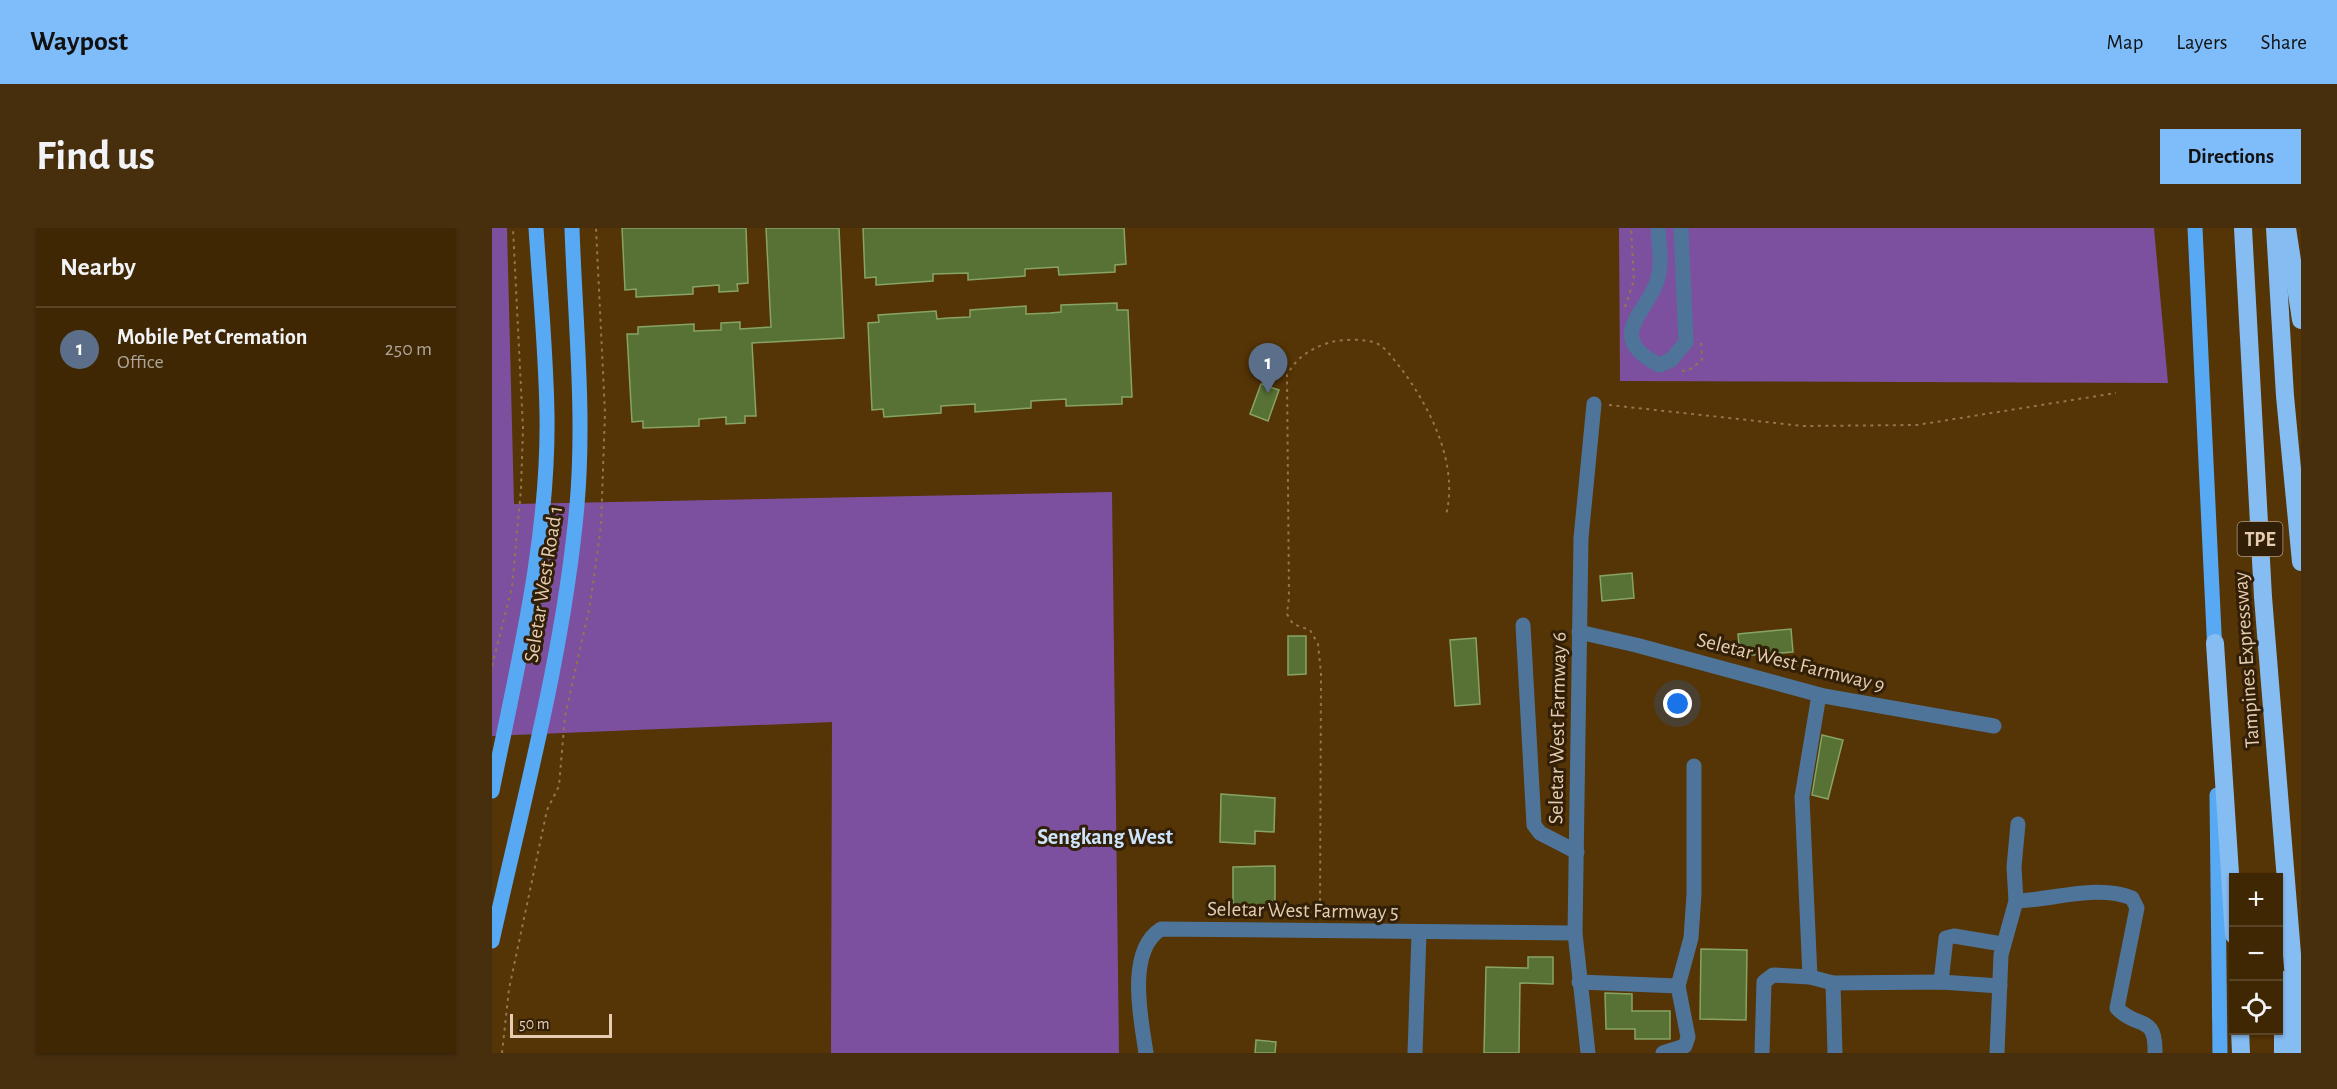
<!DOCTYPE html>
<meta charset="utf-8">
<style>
:root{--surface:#402704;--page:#472f0e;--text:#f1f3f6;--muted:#aea59a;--line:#594426;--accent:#7fbdfa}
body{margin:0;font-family:"Alegreya Sans",sans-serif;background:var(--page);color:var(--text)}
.controls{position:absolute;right:18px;bottom:18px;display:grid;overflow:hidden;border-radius:0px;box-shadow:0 2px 4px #0004}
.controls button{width:54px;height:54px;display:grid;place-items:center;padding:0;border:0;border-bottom:2px solid var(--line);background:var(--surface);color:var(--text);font:30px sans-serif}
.scale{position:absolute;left:18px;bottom:15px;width:102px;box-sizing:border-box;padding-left:6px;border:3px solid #e6cdb2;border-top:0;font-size:16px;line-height:21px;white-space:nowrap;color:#e6cdb2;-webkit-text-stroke:4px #321f07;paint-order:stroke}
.you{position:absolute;left:1186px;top:476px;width:21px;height:21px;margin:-15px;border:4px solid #fff;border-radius:50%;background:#1a73e8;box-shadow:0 0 0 9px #1a73e833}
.badge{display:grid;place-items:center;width:39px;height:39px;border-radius:50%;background:var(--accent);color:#fff;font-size:20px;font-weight:700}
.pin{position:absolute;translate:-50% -50px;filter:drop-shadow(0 2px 3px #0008)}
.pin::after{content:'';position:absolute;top:32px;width:21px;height:18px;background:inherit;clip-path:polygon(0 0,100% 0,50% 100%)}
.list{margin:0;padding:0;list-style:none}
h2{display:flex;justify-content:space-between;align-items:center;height:78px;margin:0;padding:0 24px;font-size:26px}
h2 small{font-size:20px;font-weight:400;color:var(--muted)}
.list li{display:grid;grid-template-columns:39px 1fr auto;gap:18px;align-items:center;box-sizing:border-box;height:84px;padding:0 24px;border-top:2px solid var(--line)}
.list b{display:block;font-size:22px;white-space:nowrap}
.list p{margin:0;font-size:20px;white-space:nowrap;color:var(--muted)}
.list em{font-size:20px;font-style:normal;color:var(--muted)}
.icon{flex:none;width:33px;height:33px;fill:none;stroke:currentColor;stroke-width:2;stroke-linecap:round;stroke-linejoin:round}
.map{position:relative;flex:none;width:1809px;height:825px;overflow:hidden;border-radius:0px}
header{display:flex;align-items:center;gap:36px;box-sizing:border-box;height:84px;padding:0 30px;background:var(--accent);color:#111}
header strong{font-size:28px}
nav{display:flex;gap:33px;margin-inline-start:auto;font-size:21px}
.intro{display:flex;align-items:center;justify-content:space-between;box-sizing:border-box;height:144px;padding:0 36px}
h1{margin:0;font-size:42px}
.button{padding:15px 27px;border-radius:0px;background:var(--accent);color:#111;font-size:21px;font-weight:700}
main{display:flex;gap:36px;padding:0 36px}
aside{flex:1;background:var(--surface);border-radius:0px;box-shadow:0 2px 4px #0004}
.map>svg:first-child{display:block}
.green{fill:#7d509f}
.building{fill:#587235;stroke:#87a465;stroke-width:1.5}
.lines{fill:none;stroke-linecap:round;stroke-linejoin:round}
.path{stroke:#93754e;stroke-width:2;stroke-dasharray:3 4.5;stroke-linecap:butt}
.minor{stroke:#4e7499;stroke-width:15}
.major{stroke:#58a9f4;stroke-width:15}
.highway{stroke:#85bcf2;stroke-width:18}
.labels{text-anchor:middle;stroke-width:6;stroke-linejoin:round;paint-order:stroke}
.shield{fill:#321f07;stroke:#b0997f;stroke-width:1.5}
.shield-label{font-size:20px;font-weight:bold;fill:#e6cdb2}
.street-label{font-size:21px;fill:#e6cdb2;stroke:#321f07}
.neighbourhood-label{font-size:22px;font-weight:bold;fill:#cde4fb;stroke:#321f07}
</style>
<header>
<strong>Waypost</strong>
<nav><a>Map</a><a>Layers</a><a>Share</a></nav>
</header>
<div class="intro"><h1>Find us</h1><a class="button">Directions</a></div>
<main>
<aside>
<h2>Nearby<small></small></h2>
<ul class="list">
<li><span class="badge" style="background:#5c6f8a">1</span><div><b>Mobile Pet Cremation</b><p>Office</p></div><em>250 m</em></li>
</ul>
</aside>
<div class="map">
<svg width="1809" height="825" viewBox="0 0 1809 825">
<rect width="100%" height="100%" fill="#553405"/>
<g class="green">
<path d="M0 0H15L22 276 620 264 627 825H339L340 494 0 508Z"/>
<path d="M1127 0H1662L1676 155 1128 153Z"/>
</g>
<g class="building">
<path d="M130 0H254L256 55 245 56 246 63 227 64V57L201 59V66L144 69V61L133 62Z"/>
<path d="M274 0H347L352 110 260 115 264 188H253V195L234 196V189L207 191V198L151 200V193L140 194 135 106H146V99L202 96V103L229 102V95L248 94V101L279 99Z"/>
<path d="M371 0H632L634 36 623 37V44L567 47 566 39 533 41V48L476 52V45L441 46V53L384 57V49L373 50Z"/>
<path d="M625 75V82H636L640 169H630V176L574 178V171L539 173V180L483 184V176L449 178V185L392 189 391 181 380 182 376 95 387 94 386 87 444 83 445 91 456 90 478 89V82L534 78V86L558 85 569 84V77Z"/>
<path d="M769 156 787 162 776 193 758 186Z"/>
<path d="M1140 345 1142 370 1110 373 1108 348Z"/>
<path d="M1299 401 1301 424 1248 428 1246 406Z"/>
<path d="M796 408H814V446L796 447Z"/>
<path d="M984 410 988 476 963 478 958 412Z"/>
<path d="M1330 507 1351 512 1336 571 1320 567Z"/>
<path d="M729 566 783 570 782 604 763 603V616L728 614Z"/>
<path d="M783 638V677H741V639Z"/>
<path d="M1209 721 1255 722 1254 792 1208 791Z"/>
<path d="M1036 729H1061V756L1028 755 1027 825H992L994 739 1036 740Z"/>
<path d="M1113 765 1140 766V783H1178V811H1143V801H1114Z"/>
<path d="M764 812 784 814 783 825H763Z"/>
</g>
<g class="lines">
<g class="path">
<path d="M1133 79 1142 52 1139 0"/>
<path d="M1190 143 1197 142 1210 132 1209 114"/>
<path d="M1117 177 1311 198 1425 197 1624 165"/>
<path d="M0 438 20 359 29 261 31 200 21 0"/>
<path d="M828 688 829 445 826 416 818 402 801 396 795 386 797 369 795 147C804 130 818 121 836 115 848 111 875 110 886 116 895 121 901 131 908 139 938 179 967 236 954 287"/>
<path d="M10 825 17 761 55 582 67 558 73 488 98 377 109 298 113 185 104 0"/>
</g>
<g class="minor">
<path d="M1166 0C1167 18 1171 39 1164 56 1150 90 1115 109 1167 137L1179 132 1194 114 1189 0"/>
<path d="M1031 397 1042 597 1048 605 1085 624"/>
<path d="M1087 404 1144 417 1332 468 1502 498"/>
<path d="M1524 673C1561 672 1605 656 1640 670L1645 680 1625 780C1645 802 1664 785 1663 825"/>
<path d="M1318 749 1310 569 1327 467"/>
<path d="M1087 754 1186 758"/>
<path d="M1449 754 1454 710 1462 708 1510 716"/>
<path d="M1341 755 1343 825"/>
<path d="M654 825C649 791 634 723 669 701L1083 705"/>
<path d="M923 825 927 705"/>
<path d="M1096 825 1083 705 1089 310 1102 176"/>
<path d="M1171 825 1193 818 1196 809 1186 758 1199 710 1202 666V538"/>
<path d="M1270 825 1272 754 1281 747 1318 749 1341 755 1449 754 1508 758"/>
<path d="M1505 825 1509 727 1524 673 1522 639 1526 596"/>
</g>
<g class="major">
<path d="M1703 0 1723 426"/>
<path d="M0 563C25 439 57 313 55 186 54 124 48 62 44 0"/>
<path d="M1725 567 1728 825"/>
<path d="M0 713C32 569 72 424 85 277 93 186 83 91 80 0"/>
</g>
<g class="highway">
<path d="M1751 0 1771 369 1808 825"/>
<path d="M1783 0 1793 168 1809 334"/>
<path d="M1795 0 1809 92"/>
<path d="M1723 415 1742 707"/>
<path d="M1791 752V825"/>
<path d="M1748 802 1749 825"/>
</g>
</g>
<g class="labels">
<rect class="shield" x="1745.5" y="294" width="45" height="34" rx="4.5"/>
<g class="shield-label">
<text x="1768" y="318">TPE</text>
</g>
<g class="street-label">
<text transform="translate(51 356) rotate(-81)" y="7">Seletar West Road 1</text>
<text transform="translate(1754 432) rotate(-94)" y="7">Tampines Expressway</text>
<text transform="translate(1299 434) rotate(14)" y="7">Seletar West Farmway 9</text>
<text transform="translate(1065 500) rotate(-89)" y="7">Seletar West Farmway 6</text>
<text transform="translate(811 682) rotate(1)" y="7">Seletar West Farmway 5</text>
</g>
<g class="neighbourhood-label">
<text x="613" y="616">Sengkang West</text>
</g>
</g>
</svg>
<div class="controls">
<button>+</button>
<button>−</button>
<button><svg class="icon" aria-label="locate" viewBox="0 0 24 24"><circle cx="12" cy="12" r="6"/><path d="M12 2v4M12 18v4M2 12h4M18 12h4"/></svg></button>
</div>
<div class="scale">50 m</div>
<div class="you"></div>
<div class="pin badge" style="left:776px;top:165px;background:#5c6f8a">1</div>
</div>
</main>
